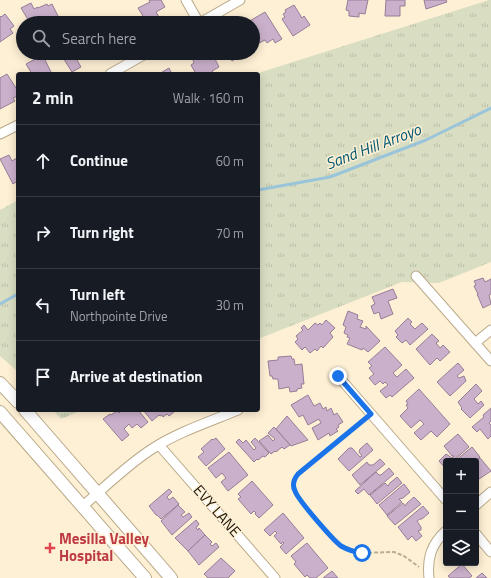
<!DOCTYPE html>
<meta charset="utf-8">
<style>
:root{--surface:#171b24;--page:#20242c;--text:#f1f3f6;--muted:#9ea1a6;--line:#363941}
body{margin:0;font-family:"Titillium Web",sans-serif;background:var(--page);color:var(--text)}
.controls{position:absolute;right:12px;bottom:12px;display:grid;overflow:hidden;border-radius:4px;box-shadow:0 2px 10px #0003}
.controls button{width:36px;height:36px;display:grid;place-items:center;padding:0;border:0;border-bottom:1px solid var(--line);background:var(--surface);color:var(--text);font:20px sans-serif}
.stop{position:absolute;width:12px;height:12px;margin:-9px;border:3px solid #1a73e8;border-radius:50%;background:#fff}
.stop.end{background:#1a73e8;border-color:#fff;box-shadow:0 1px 4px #0008}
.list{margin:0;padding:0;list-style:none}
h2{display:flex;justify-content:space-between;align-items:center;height:52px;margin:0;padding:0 16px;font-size:17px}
h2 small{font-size:13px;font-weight:400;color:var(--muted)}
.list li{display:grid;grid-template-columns:26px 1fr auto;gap:12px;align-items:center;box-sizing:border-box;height:72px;padding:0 16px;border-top:1px solid var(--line)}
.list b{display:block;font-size:15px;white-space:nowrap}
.list p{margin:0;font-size:13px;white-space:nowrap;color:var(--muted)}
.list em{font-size:13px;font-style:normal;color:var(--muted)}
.icon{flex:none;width:22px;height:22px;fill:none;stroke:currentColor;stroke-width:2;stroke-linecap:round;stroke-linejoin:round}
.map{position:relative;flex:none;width:491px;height:578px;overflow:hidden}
.search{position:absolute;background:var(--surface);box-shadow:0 2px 10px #0003;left:16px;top:16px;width:244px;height:44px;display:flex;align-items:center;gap:10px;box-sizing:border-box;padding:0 14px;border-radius:22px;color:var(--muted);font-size:15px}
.panel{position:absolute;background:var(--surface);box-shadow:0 2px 10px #0003;left:16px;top:72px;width:244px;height:340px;border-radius:4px}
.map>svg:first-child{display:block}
.grass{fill:url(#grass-tufts)}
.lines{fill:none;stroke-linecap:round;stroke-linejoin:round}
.stream{stroke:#9ac4d9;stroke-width:3}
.building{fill:#cbb0cb;stroke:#977d97}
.street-casing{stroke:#baa989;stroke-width:11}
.secondary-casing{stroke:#baa989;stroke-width:14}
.path{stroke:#b8ad96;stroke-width:2;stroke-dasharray:4 2;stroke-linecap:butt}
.street{stroke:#fff;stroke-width:9}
.secondary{stroke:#fff;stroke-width:12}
.route{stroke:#1a73e8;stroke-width:5}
.health-dot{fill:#e0444e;stroke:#fef0d5;stroke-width:1.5}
.labels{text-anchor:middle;stroke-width:3;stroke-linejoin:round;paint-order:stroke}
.street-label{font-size:15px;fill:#191307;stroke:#fef0d5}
.health-label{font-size:15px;font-weight:bold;fill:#be3a42;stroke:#fef0d5;text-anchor:start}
.water-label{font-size:16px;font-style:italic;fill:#055975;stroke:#fef0d5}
</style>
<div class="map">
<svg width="491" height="578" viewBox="0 0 491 578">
<defs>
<pattern id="grass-tufts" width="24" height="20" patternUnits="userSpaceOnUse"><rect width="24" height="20" fill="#d9dec3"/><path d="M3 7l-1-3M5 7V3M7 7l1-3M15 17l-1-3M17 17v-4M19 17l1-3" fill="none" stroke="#babea6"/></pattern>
</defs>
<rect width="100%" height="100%" fill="#fef0d5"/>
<g class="grass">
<path d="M489 0H491V262L439 283 402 282 258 339V74H255Z"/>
<path d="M18 200V372L0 356V210Z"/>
<path d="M53 410H82L61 419Z"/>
</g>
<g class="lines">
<g class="stream">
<path d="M258 190 330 177 426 140 491 108"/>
<path d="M0 304 18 294"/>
</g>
</g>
<g class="building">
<path d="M149 0H161L165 7 156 12 162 22 160 23H140L138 19 143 16 138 8 150 2Z"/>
<path d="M348 0H368L365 14 359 13V17L349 16V11L346 10Z"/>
<path d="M386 0H405V6H400V16H385Z"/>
<path d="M424 0H446L447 2 426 9Z"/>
<path d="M31 3 34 9 38 7V8L47 4 48 6 52 4 59 18 49 23H30L21 8Z"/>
<path d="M294 5 302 18 304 16 310 25 293 36 282 19 285 17 283 14 286 12 285 10Z"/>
<path d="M265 12 282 39 275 43 273 39 267 43 265 40 259 43 253 32V23L248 22Z"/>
<path d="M5 14 14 26 10 29 13 33 0 42V16L1 17Z"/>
<path d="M109 18 111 23H100Z"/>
<path d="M60 53H85L86 55 77 60 81 67 72 72Z"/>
<path d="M198 53H212L219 67 212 71 214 74H196L191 65 194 63 193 60 198 57 200 60 201 59Z"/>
<path d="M227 53H245L232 61Z"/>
<path d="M43 56 52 74H32L26 64 39 57V58Z"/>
<path d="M169 68 172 74H159Z"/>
<path d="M7 74 18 91V96L13 98 15 101 0 109V78Z"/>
<path d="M9 155 12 161 17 158 18 159V181L13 184 0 159Z"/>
<path d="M483 278 485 282 491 279V294L489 295 491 304 483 308 477 294H478L474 286 476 285 474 281Z"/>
<path d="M393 289 397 298 388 301 393 314 381 319 379 312 374 314 371 306 375 304 372 297Z"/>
<path d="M348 311 358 315 357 319 363 321 360 327 366 329V326L380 341 368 352 363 348 362 350 347 344 350 338 347 337 348 335 344 333 346 327 343 325Z"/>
<path d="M408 318 412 322 410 324 415 329 422 323 428 329 410 345 406 340 402 343 396 337 398 335 395 331Z"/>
<path d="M326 320 335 328 330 333 333 337 323 348 321 346 317 351 315 349 310 353 305 347 302 350 295 342 298 339 296 336 303 330 301 328 304 325 308 330 315 323 318 325 320 323 322 325Z"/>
<path d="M432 334 439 341 436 343 440 348 443 345 450 352 440 361 437 358 430 365 416 349Z"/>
<path d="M385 347 402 365 393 373 397 377 406 369 414 378 392 397 390 395 386 398 380 391 388 385 385 382 383 384 380 381 375 385 369 378 374 374 369 368 372 366 368 362Z"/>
<path d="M291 356 292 359H294L295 365 302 364 304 384H301L302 388 297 389V391L290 392 289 387 279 389 278 379H273L272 376H270L268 361 278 360V357Z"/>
<path d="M458 363 464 370 457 376 459 378 464 376 466 381 450 396 437 382Z"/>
<path d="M476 384 482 391 474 399 478 404 481 401 484 405 470 418 461 409 462 408 458 402Z"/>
<path d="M419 389 450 424 437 437 431 431 421 440 414 433 424 424 420 420 411 428 400 416 408 408 406 405 408 404 406 401Z"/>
<path d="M308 395 314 406 320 403 323 409 326 407 327 411 331 408 334 415 337 413 343 422 338 425 339 427 336 429 338 431 330 436 329 433 318 440 312 428 321 423 319 419 308 425 303 415 299 417 291 405Z"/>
<path d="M491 408V421L489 423 491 425V436L488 439 480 429 477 432 472 427 484 417 483 415Z"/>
<path d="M122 410H138L148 422 141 428 137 424 132 428 129 424 124 429 129 435 122 441 103 419 110 414 111 415 117 411 119 413Z"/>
<path d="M143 410H172L174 412 169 416 167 414 163 417 162 415 160 416 159 415 152 421Z"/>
<path d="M287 416 308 440 291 446 276 429Z"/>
<path d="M274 427 290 445 284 449 282 447 276 452 275 451 271 454 259 441 268 435 273 441 275 439 268 433Z"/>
<path d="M458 434 469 447 453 461H446V467L445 468 439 461 446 454 452 458 454 456H452L444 446Z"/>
<path d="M216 438 225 449 206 466 198 457 204 452 201 449 212 439 213 440Z"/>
<path d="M255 438 269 453 265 457 263 456 258 460 257 459 254 462 236 442 239 439 243 443 246 440 254 450 256 448 251 442Z"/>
<path d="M367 443 373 450 349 471 338 459 349 448H352L360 457 362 456 359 452 360 449Z"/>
<path d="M472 447 480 457 476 461H455Z"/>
<path d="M229 452 248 475 228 491 221 482 226 478 222 473 216 478 208 468Z"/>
<path d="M480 458 491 471 476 481V461Z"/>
<path d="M380 459 385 464 360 485 352 475 367 462 369 465H373Z"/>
<path d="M389 468 394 474 369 495 364 489 358 494 355 491 376 472 379 475H381Z"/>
<path d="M397 477 402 483 377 504 370 495 385 483 388 486 390 483Z"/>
<path d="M252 481 273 505 259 518 255 514 256 513 254 511 251 514 238 499 241 497 238 494Z"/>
<path d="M404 484 410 492 403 498 399 499 402 502 387 515 379 505Z"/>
<path d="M169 489 172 492 167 497 169 500 173 497 179 504 161 519 157 515H156L149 506Z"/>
<path d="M414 497 421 504 395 525 387 516 403 503 405 506 407 503Z"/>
<path d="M178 505 185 512 181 515 183 517 189 513 192 517 172 535 161 521Z"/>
<path d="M423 506 429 513 422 519H420L417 521 421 527V530L418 531 422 536 416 541 412 536 408 540 398 527Z"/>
<path d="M283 513 304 538 286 554 280 547 284 543 283 542 281 544 274 536 277 533 275 531 270 536 264 530Z"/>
<path d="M196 520 199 524 196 528 198 530 199 528 205 535 188 551 175 538Z"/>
<path d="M205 535 212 542 210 544 212 546 216 543 219 547 199 565 188 551Z"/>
<path d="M307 543 328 568 316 578H310L307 575 305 577 294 564 296 562 291 556Z"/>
<path d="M221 558 235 571 228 578H208L204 574Z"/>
<path d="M462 564 472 576 469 578H450L448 576Z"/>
<path d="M332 571 338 578H323Z"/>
<path d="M482 573 487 578H476Z"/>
</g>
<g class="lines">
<g class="street-casing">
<g id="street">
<path d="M186 0 199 23"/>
<path d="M200 23 240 0"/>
<path d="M110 74 147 53"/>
<path d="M0 134 18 125"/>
<path d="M416 276 491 361"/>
<path d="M475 343 491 330"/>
<path d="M338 376 446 500"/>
<path d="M159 445 275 578"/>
<path d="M476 505 491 492"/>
<path d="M83 506C105 487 127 465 152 449 178 432 209 422 238 410"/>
<path d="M476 534 491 552"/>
<path d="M429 578C427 559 431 544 446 531"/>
</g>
</g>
<g class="secondary-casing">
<g id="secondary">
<path d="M0 383 18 402"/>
<path d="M25 410 171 578"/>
<path d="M0 412 145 578"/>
</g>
</g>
<path class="path" d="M365 420 298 474 294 482 295 490 297 494 306 507 340 545 350 550 362 553 394 552 404 556 419 567"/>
<use href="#street" class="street"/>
<use href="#secondary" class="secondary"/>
</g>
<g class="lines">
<path class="route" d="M338 376 371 414 298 474C294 479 292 485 295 491 298 500 333 540 341 546 348 550 355 552 362 553"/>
</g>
<path class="health-dot" d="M48 542h4v4h4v4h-4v4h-4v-4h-4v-4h4z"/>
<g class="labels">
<g class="street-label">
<text transform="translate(217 511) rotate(49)" y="5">EVY LANE</text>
</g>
<g class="health-label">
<text x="59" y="544">Mesilla Valley<tspan x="59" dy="17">Hospital</tspan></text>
</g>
<g class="water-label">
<text transform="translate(373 146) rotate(-21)" y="6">Sand Hill Arroyo</text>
</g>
</g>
</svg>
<div class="controls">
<button>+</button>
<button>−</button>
<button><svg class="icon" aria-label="layers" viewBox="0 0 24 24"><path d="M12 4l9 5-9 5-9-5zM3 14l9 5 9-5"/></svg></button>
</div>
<div class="stop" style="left:362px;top:553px"></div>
<div class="stop end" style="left:338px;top:376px"></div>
<div class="search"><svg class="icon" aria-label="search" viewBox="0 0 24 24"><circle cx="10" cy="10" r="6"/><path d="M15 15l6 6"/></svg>Search here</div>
<section class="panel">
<h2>2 min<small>Walk · 160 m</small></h2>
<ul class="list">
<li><svg class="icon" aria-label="ahead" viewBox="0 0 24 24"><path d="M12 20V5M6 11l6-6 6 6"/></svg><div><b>Continue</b></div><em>60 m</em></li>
<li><svg class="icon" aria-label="right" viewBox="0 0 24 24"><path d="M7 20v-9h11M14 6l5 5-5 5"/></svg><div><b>Turn right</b></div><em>70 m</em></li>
<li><svg class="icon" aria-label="left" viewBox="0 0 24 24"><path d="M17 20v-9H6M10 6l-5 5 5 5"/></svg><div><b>Turn left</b><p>Northpointe Drive</p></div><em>30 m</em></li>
<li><svg class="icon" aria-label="arrive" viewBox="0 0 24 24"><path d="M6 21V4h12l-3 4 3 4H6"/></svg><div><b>Arrive at destination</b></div></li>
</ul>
</section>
</div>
